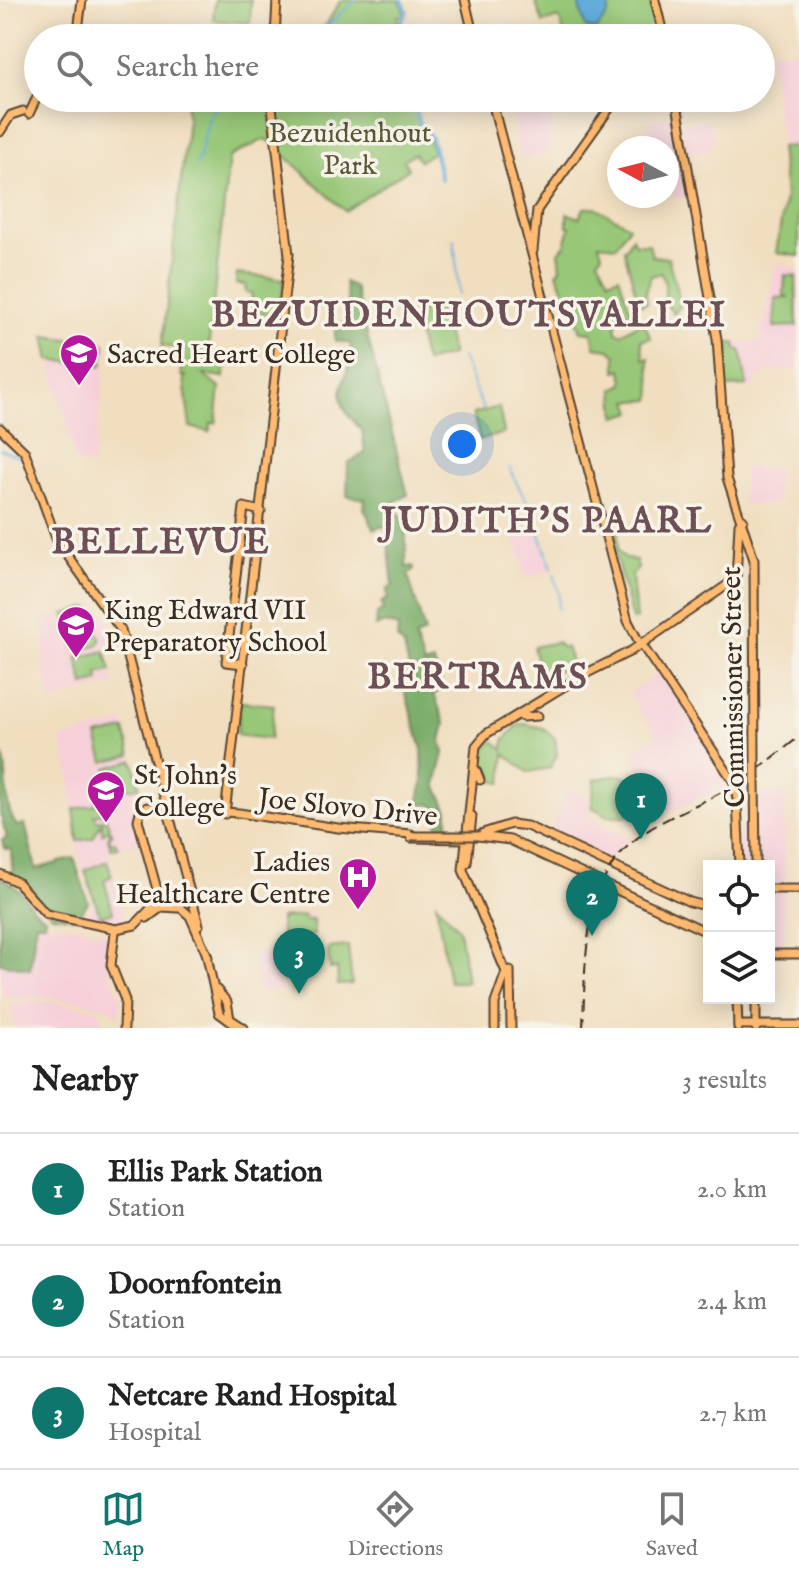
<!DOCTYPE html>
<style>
:root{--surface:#fff;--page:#f2f2f2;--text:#222;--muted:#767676;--line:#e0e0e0;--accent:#0f766e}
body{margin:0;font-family:"IM FELL English",serif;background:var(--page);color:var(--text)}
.controls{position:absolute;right:24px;bottom:24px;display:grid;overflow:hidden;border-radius:0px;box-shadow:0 4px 20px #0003}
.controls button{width:72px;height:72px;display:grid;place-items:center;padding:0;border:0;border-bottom:2px solid var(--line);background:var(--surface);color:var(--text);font:40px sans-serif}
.compass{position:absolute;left:607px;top:136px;width:72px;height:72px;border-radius:50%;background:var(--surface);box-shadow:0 4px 20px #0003;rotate:277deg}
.you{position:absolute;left:462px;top:444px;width:28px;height:28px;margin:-20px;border:6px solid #fff;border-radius:50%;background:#1a73e8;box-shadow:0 0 0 12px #1a73e833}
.badge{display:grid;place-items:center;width:52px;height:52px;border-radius:50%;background:var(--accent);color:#fff;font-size:26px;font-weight:700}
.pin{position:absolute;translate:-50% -66px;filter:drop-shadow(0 2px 4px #0008)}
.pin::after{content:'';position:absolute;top:42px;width:28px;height:24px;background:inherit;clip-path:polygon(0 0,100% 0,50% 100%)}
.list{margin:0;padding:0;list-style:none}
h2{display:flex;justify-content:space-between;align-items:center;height:104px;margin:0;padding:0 32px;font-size:34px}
h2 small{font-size:26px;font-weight:400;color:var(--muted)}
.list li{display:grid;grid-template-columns:52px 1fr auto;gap:24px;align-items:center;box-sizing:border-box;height:112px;padding:0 32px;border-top:2px solid var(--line)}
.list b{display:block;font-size:30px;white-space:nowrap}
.list p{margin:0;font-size:26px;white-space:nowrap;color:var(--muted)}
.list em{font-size:26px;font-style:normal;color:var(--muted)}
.icon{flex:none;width:44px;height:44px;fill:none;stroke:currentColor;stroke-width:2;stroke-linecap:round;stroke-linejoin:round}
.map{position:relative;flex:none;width:799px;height:1028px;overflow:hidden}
.search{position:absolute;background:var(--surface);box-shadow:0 4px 20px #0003;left:24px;right:24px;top:24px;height:88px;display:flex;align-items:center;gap:20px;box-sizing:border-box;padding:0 28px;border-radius:44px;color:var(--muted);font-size:30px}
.sheet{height:440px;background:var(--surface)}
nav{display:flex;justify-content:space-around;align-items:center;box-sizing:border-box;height:112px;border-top:2px solid var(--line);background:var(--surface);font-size:22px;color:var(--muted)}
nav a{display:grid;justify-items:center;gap:4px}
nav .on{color:var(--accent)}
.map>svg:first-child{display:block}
.built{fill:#f6cfd8}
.green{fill:#97c777;stroke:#69784a;stroke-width:2}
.forest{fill:#79ac68;stroke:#5a6b43;stroke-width:2}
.water{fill:#62acda;stroke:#4e6b7c;stroke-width:2}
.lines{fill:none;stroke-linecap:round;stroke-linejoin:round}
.stream{stroke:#62acda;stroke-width:2}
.canal{stroke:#62acda;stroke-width:4}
.major-casing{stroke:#564536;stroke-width:11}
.major{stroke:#ffbb71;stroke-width:7}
.rail{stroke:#3b2a1e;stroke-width:2;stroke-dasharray:12 6;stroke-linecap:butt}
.major-bridge-casing{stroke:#564536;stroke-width:11;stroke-linecap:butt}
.major-bridge{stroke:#ffbb71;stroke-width:7}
.labels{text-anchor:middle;stroke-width:7;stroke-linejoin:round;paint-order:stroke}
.park-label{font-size:28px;fill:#575939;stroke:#f7f3e8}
.poi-label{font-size:28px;fill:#3b2a1e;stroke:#f7f3e8;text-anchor:start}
.street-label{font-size:28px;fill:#3b2a1e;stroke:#f7f3e8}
.district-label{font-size:36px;font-weight:bold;letter-spacing:2px;fill:#6d4f56;stroke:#f7f3e8}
</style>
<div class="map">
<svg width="799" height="1028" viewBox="0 0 799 1028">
<rect width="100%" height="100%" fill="#f7f3e8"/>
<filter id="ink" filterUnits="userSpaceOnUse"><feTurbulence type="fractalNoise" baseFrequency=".0125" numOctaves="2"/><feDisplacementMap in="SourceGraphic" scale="16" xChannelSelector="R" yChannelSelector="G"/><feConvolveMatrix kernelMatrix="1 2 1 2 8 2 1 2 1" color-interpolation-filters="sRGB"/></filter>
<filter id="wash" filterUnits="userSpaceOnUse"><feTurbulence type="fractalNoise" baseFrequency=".006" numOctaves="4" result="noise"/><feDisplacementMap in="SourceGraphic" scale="32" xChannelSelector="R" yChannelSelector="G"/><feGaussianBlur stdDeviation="1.8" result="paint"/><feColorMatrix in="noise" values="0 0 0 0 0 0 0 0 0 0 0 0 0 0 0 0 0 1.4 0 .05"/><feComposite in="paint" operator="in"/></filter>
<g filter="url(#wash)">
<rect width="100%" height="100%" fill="#f0debf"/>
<g class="built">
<path d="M797 50 799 146 782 147 769 51Z"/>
<path d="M532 98H553L550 154 521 157 508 105Z"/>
<path d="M675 116 689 196 675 199 673 190 667 191V148H652L648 120Z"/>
<path d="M710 120 714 141 709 142 710 150 687 154 683 124Z"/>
<path d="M776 262 799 270V371H764V377H755L754 387 724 388 721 344 761 341 763 330 756 328 764 326Z"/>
<path d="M44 334 108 342 93 466 76 463Z"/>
<path d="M744 468H777V504H742Z"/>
<path d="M532 518 552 571 525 578 511 523Z"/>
<path d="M95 606 118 633 120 642 104 647 114 683 52 701 43 667 45 619Z"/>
<path d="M660 672 734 782 648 823 642 811 635 749 655 737 658 739 629 694Z"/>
<path d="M124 722 146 804 135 814 142 842 108 851 126 928 81 919 94 904 78 853 70 776 61 739Z"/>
<path d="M569 789 588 798 589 816 604 828 630 838 609 860 549 833Z"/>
<path d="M757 794H785L784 952 769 951V866H743L739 851 757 850 738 849V827H757Z"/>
<path d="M313 914 317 970 284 973 277 918Z"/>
<path d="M38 922 78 926 108 936 109 972 121 999 118 1017 110 1009 79 1001 29 996 18 1001 2 995 0 963 30 969Z"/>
<path d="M277 953 282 991 258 992 254 955Z"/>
<path d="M35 1000 98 1009 105 1028H14L11 1007Z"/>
</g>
<g class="green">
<path d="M215 0H251L250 23 213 20Z"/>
<path d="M341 0H400L405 16H398L397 30 403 34V38H308L326 25Z"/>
<path d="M535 0H652L659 21 655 38H566L559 18 543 23Z"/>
<path d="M184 98H269L276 145 265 139 229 157 208 352 227 356 224 377 203 374 220 388 216 423H211L210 432 190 427 184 378 186 376H182L179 348 162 346 188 119Z"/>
<path d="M275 98H410C416 118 428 133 433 152L420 161 414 153 404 160 408 169 345 211 282 153Z"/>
<path d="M799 146V256L776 253 785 197 780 147Z"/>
<path d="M595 207 629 226 616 246 599 244 602 254 598 259 609 280 619 276 629 306 633 308 616 324V332L621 334 643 321 651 338 641 340 644 359 649 358C647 371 654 381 651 400L629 401 633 412 616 417 614 389 624 384 622 369 616 371V355L609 349 595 347 592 332 581 331 557 273 561 268 559 252 565 245 570 227 567 226V213L579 218 584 208Z"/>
<path d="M632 237 635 244H649L652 256 668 258 681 304 674 314 665 303V283L661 273 651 276 645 293 647 303 639 305 624 250Z"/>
<path d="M237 274 284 279 280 315 250 312 252 293 245 292 246 285 236 284Z"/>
<path d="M785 275 796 276 797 326 774 327 776 298 789 297 784 296Z"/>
<path d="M439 305 452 355 425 362 412 312Z"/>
<path d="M45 336 105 344 102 366 50 360Z"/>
<path d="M729 343H735L736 350H741L747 386 724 387 722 352 730 351Z"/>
<path d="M499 407 504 433 480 440 473 414Z"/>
<path d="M608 526H618V551L625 559 636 560 638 569 632 575 636 619 632 620Z"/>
<path d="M89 607 101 640 98 645 80 649 75 647 64 614Z"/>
<path d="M557 642 562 648 566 647 575 673 579 672 568 683 562 669 541 675 533 647Z"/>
<path d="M105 651 111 671 98 674 99 681 84 685 77 658Z"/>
<path d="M240 702 274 705 270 739 237 735Z"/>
<path d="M525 724 543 728 555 738 557 755 550 768 528 772 505 754 502 783 481 779 479 776 482 748 494 741 504 750V740L517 726Z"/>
<path d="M125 730 131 755 104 762 97 736Z"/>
<path d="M133 760 140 787 114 791 107 768Z"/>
<path d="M619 775 639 781 634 816H608L592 807 595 779Z"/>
<path d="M96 800 105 813 94 815 97 821 106 818 112 835 108 837 109 843 115 842 118 847 111 849 109 830 102 834V822L93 838 78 841 74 809 94 805Z"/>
<path d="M107 861 112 876 104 880 113 912 100 916 85 870Z"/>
<path d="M436 903 459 929 467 982H449Z"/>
<path d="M304 916 305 920H313L314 935 296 937 292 944 282 945 280 918Z"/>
<path d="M348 946 352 984 338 985 337 968 330 969 328 948Z"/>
</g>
<g class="forest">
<path d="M345 282 355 288 408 495 389 504C391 508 395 509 399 513 408 522 406 554 406 567L413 566 414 570 408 575 425 633 415 637 424 665 434 662 443 689 434 694 445 724 441 740 444 753 436 785 448 810V830L438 829 437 813 431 804 418 805 423 782 422 749 401 678V672L409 668 404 646 397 639 398 627 384 623 376 627 377 614 383 610 381 603 388 598 387 590 393 585 387 532 384 526 374 529 364 508 365 499 347 496 348 463 365 453 362 430C320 391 355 382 350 343L335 341V323H350Z"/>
<path d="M0 748C12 772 0 804 17 826L25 824 36 869 74 858 88 902 78 918 52 915 13 878 11 849H5L2 840 7 838 0 813Z"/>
<path d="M0 878C22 884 26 908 45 917L44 923H36L30 969 0 963Z"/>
</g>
<path class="water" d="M577 0H606L610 4 608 14 596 30 586 28Z"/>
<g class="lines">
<g class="stream">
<path d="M554 3 566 0"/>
<path d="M313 38 356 0"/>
<path d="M196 166C205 149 203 109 225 102 232 99 242 101 250 98"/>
<path d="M454 239 459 294"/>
<path d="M462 357 483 409"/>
<path d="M0 449 22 458"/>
<path d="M510 468V470"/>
<path d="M511 472 533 514"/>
<path d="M534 517 552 569"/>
<path d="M554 574 559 594 558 609"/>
</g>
<g class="canal">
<path d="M402 0 407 11 400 24 406 28 405 38"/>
<path d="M544 0 554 3"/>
<path d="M412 98 419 122 431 137 441 179"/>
</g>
</g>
</g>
<g filter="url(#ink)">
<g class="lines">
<g class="major-casing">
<g id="major">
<path d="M465 0 474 38"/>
<path d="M655 0 664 38"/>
<path d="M77 38 82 0"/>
<path d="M275 38 277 0"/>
<path d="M66 98H70"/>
<path d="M491 98 628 621 641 646"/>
<path d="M676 98 717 339 727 478 754 560 755 766"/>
<path d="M29 114 38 95"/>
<path d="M0 132 11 115 23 111"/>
<path d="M533 251 537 210 617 98"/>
<path d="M0 428 25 452 57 541 121 630 166 804"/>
<path d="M642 645 734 782"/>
<path d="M243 664 226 662 244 507 261 511"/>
<path d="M522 717 538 716"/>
<path d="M476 770 480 780"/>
<path d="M755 778 756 866"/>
<path d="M737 799 740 866"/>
<path d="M225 814 289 255 271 98"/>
<path d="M169 815 199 925"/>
<path d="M483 833 511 824 527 826 690 902 709 907"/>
<path d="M478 836 510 840 709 933"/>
<path d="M411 838 463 839"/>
<path d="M467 863 472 816"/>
<path d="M0 874 17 882 46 914 116 929 135 925 156 903 174 902 190 916 208 957"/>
<path d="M769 889H799"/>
<path d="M161 904 138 820 140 812 147 807 239 813 338 828 411 834"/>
<path d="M147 918 162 907 178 908"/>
<path d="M115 932 111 965 125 1000 124 1028"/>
<path d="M206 952 219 1013 239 1028"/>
<path d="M769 954H799"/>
<path d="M510 970 511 1028"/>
<path d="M217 990 227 1002 230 1019 244 1028"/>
<path d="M737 998 738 1028"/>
<path d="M756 998V1028"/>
<path d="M738 1025H799"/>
<path d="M495 1028V1003L506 972 463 870 476 746 486 734 581 676 631 651 736 579 739 524 743 519"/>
</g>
</g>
<use href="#major" class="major"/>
<path class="rail" d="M583 1028C585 976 583 911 612 865 638 825 689 811 729 788 754 774 777 754 799 737"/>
<g class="major-bridge-casing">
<g id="major-bridge">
<path d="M755 778V766"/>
<path d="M734 782 737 799"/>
<path d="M166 806 169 815"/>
<path d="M411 836H478"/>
</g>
</g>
<use href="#major-bridge" class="major-bridge"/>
</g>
</g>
<defs>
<g id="school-pin" transform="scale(2)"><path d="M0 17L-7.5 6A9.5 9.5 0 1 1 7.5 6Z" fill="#b5179e" stroke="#f7f3e8"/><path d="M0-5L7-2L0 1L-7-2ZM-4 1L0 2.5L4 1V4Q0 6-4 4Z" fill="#fff"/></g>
<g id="hospital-pin" transform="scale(2)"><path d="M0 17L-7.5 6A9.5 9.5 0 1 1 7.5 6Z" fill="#b5179e" stroke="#f7f3e8"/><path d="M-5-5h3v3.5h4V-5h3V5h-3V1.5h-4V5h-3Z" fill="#fff"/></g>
</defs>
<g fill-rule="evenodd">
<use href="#school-pin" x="79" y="353"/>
<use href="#school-pin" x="76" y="625"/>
<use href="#school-pin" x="106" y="790"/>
<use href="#hospital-pin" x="358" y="877"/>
</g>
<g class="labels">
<g class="park-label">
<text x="350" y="142">Bezuidenhout<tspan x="350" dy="32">Park</tspan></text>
</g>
<g class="poi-label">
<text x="107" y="363">Sacred Heart College</text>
<text x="104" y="619">King Edward VII<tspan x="104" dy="32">Preparatory School</tspan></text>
<text x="134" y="784">St John's<tspan x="134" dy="32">College</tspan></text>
<text x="330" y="871" text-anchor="end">Ladies<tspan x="330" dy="32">Healthcare Centre</tspan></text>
</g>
<g class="street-label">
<text transform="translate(732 687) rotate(-91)" y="10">Commissioner Street</text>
<text transform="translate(348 806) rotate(6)" y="10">Joe Slovo Drive</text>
</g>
<g class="district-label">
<text x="469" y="326">BEZUIDENHOUTSVALLEI</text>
<text x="547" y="532">JUDITH'S PAARL</text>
<text x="161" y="553">BELLEVUE</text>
<text x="478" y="688">BERTRAMS</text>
</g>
</g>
</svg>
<div class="controls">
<button><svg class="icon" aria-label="locate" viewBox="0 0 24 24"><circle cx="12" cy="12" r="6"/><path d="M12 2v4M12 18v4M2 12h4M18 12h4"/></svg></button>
<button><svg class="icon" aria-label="layers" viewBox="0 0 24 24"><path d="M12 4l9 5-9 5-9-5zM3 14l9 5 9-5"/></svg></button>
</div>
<svg class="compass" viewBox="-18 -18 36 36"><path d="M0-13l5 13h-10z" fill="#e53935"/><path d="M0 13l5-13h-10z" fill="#767676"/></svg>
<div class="you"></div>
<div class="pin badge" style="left:641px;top:839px">1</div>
<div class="pin badge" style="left:592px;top:936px">2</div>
<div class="pin badge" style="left:299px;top:994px">3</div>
<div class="search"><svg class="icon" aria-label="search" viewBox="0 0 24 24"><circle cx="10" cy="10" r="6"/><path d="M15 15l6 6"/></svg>Search here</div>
</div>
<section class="sheet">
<h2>Nearby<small>3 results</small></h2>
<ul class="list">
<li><span class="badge">1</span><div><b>Ellis Park Station</b><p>Station</p></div><em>2.0 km</em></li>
<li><span class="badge">2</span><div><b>Doornfontein</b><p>Station</p></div><em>2.4 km</em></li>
<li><span class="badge">3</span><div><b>Netcare Rand Hospital</b><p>Hospital</p></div><em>2.7 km</em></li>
</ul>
</section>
<nav>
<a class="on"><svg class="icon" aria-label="map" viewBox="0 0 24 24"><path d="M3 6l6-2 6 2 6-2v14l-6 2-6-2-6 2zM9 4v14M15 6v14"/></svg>Map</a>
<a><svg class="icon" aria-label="directions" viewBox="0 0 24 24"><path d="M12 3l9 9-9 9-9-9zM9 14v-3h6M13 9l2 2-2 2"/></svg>Directions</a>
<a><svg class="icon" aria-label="saved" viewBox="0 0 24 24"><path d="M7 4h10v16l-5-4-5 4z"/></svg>Saved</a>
</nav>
